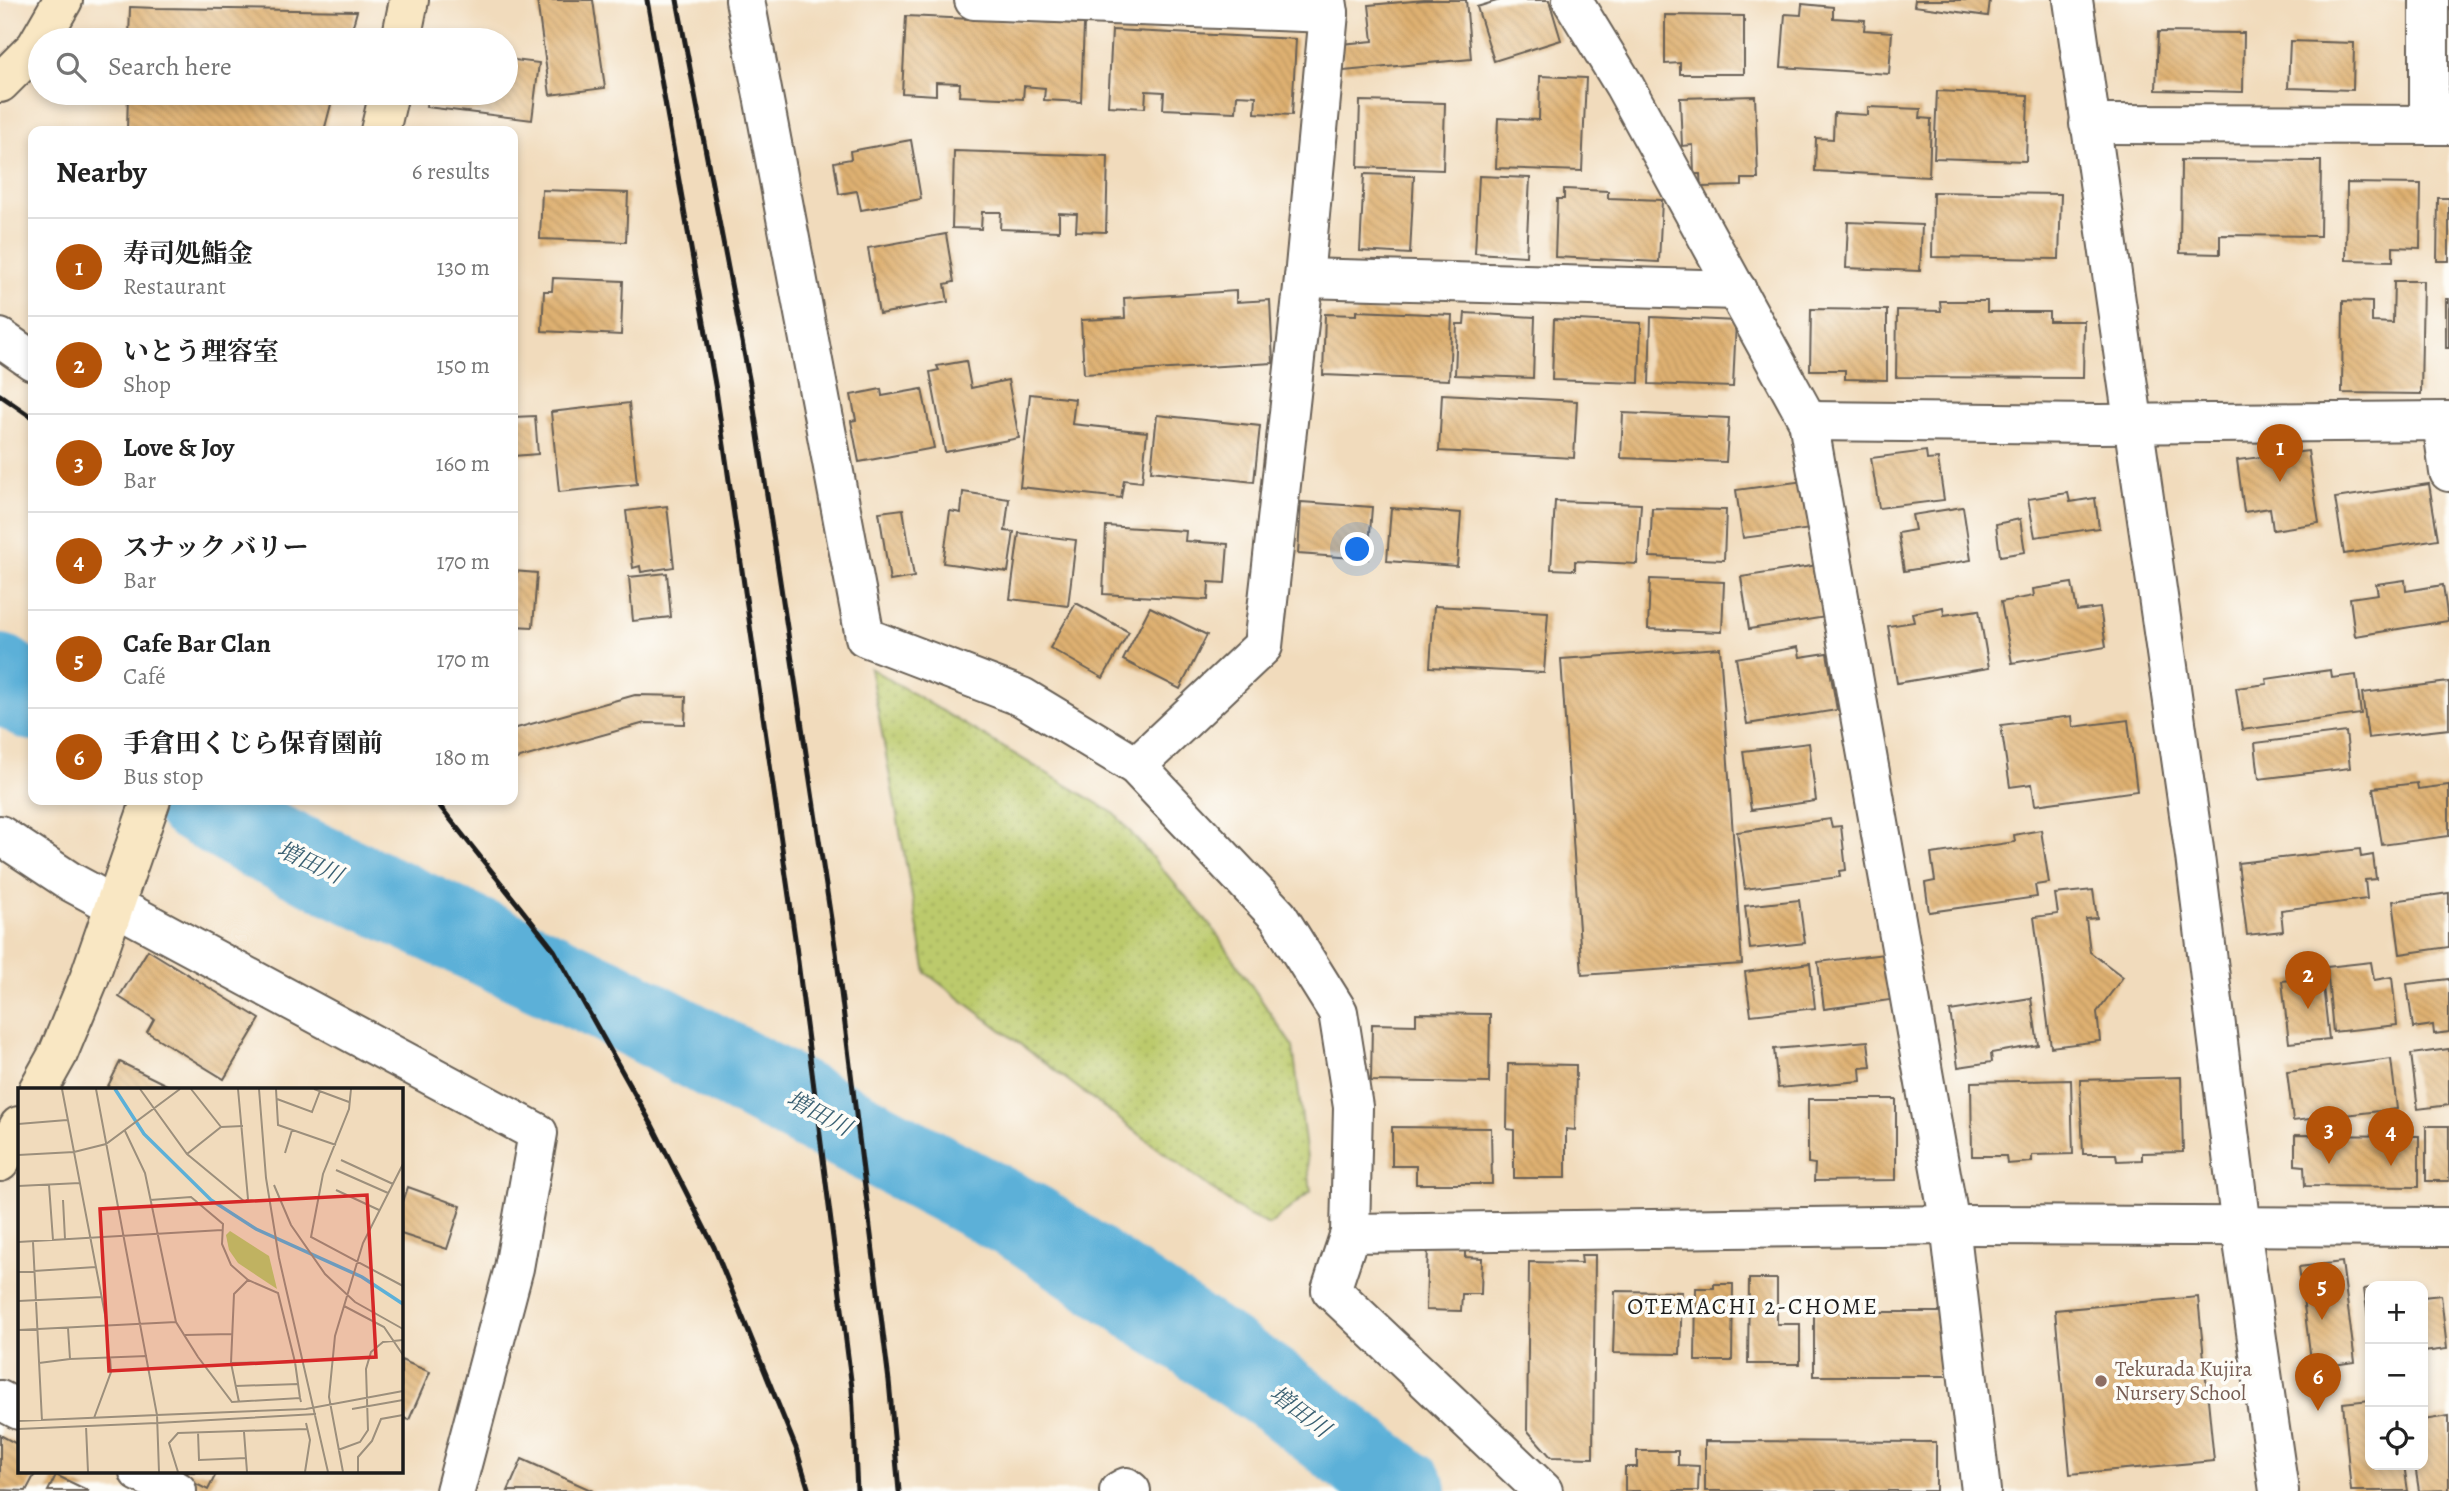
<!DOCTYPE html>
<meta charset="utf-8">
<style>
:root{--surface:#fff;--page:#f6f6f6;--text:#222;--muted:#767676;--line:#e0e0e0;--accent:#b45309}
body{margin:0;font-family:Alegreya,"Noto Serif JP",serif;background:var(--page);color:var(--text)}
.controls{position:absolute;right:21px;bottom:21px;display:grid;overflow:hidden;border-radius:14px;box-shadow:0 4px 10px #0003}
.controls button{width:63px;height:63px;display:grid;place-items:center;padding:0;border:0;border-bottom:2px solid var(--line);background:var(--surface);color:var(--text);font:35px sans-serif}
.you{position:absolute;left:1358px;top:550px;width:24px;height:24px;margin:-18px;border:5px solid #fff;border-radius:50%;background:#1a73e8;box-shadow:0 0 0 10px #1a73e833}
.badge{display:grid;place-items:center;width:46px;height:46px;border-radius:50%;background:var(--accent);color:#fff;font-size:23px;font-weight:700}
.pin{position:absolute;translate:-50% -58px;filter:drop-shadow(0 2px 4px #0008)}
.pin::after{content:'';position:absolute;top:37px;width:24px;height:21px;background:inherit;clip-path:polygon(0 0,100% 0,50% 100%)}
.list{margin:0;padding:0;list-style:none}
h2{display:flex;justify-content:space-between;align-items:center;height:91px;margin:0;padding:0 28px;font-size:30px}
h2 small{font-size:23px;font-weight:400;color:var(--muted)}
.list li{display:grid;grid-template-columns:46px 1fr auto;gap:21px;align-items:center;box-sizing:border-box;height:98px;padding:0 28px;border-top:2px solid var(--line)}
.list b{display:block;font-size:26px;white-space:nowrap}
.list p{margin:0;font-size:23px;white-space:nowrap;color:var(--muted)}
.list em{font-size:23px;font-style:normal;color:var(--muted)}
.icon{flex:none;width:38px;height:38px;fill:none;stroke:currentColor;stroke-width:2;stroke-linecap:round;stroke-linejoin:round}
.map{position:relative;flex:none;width:2449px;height:1491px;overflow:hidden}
.search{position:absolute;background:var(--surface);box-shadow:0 4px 10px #0003;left:28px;top:28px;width:490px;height:77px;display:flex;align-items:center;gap:18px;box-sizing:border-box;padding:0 24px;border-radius:38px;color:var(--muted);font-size:26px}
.panel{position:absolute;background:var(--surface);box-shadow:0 4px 10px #0003;left:28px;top:126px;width:490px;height:679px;border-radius:14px}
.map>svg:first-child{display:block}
.grass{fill:url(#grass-dots);stroke:#6c7344;stroke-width:2}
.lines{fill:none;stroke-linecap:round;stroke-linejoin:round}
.river{stroke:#5cb0d8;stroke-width:84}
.building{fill:url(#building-back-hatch)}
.minor-casing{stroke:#675f54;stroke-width:42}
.tertiary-casing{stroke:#675f54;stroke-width:42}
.secondary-casing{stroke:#675f54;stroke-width:42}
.minor{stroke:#fff;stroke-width:38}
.tertiary{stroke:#fff;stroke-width:38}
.secondary{stroke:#f9e7c3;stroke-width:38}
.rail{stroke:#1c1c1c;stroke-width:5}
.education-dot{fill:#8d6e63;stroke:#fdfcf7;stroke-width:2.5}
.labels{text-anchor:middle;stroke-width:7;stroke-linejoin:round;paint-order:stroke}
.education-label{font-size:21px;fill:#785e54;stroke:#fdfcf7;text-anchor:start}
.water-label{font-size:23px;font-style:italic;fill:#395f71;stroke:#fdfcf7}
.neighbourhood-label{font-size:23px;letter-spacing:2px;fill:#1c1c1c;stroke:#fdfcf7}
.inset-river{fill:none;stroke:#5cb0d8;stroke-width:3.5}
.inset-road{fill:none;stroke:#9c8f7c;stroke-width:2}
.view{fill:#d62828;fill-opacity:0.15;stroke:#d62828;stroke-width:3.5}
.inset-edge{fill:none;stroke:#1c1c1c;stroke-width:3.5}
</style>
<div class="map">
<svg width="2449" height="1491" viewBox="0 0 2449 1491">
<defs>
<pattern id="grass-dots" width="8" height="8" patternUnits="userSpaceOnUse" patternTransform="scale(1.75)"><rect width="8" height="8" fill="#bcca6c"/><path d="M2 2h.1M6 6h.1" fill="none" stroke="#a1ad5d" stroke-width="1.8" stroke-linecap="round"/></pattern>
<pattern id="building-back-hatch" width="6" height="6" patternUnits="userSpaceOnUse" patternTransform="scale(1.75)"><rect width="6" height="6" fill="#deb071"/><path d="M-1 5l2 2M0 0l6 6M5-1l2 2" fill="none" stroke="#be9761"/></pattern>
</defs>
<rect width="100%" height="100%" fill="#fdfcf7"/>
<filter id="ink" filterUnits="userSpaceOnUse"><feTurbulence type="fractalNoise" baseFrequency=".0143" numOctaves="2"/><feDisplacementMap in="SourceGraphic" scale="14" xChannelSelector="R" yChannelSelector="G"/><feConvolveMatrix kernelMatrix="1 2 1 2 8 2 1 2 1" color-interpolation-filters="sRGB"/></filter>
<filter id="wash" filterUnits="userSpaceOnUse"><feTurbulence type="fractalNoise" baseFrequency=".00686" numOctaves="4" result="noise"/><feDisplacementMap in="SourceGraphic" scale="28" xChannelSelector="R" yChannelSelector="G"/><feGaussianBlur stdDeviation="1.57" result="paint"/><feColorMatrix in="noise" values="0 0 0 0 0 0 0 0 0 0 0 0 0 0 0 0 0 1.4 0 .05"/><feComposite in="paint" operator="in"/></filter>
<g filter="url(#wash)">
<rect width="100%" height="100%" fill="#f1dbbc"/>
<path class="grass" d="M870 668 1115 814 1212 927 1293 1047 1311 1191 1269 1225 1245 1214 926 973Z"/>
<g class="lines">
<g class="river">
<path d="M0 676 33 699"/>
<path d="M194 800 262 840 610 1002 1030 1225 1282 1396 1405 1491"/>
</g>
</g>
<g id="blocks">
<g class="building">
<path d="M537 0H593L605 88 550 95Z"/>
<path d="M1425 0H1466L1471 59 1344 71 1341 44 1373 41 1369 5Z"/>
<path d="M1500 0H1549L1561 40 1494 61 1477 7Z"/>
<path d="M1915 0H1990L1988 16 1914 6Z"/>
<path d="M1802 4 1833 7V18L1865 20 1864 30 1892 32 1889 74 1781 67 1785 14 1801 15Z"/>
<path d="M130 7 156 8 357 11 349 40H129Z"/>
<path d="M1665 15 1744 16V74H1680V63L1665 64Z"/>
<path d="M906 16 1084 24 1081 102 1044 100 1045 88 1024 86 1023 99 959 96 960 83 936 82V95L902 93Z"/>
<path d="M1112 30 1296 39 1292 115 1255 113 1256 96 1237 95 1236 112 1163 109 1164 92 1146 91 1145 108 1108 106Z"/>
<path d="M2158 32 2244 33 2243 92 2156 90Z"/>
<path d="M2290 41 2354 43 2353 90 2288 88Z"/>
<path d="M506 59 539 63 532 120 426 107 428 93H506Z"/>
<path d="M1540 76 1586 78 1582 171 1496 168 1498 118 1539 120Z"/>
<path d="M1937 91 2028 95 2026 161 1934 158Z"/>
<path d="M128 93H334L324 131H127Z"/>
<path d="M1755 96 1758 179H1742V186L1701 187 1700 174H1694L1693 145 1682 146 1680 98Z"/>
<path d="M1360 101 1445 103 1443 170 1358 167Z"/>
<path d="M1868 107 1921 109 1920 118 1931 119 1929 177 1815 171 1816 138 1833 139 1834 113 1868 115Z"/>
<path d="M911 140 921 199 861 210 857 191 839 194 834 162 851 159 850 151Z"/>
<path d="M954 151 1108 156 1106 232 1076 231 1077 214 1059 213V231L1000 229 1001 212H982L981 229 952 228Z"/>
<path d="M2181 160 2321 161 2320 236 2220 235V254L2180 253Z"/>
<path d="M1364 174 1414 176 1410 254 1360 251Z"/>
<path d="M1479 176 1530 178 1526 256 1475 253Z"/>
<path d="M2347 183 2421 184 2420 248 2393 247V261L2346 260Z"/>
<path d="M1564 189 1608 191V198L1662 200 1659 262 1555 257 1557 199H1564Z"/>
<path d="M542 190 628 193 626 242 540 239Z"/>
<path d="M1933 192 2061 194 2059 259 1932 257Z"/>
<path d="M2438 198H2449V261H2437Z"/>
<path d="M1848 222 1922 225 1920 271 1846 268Z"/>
<path d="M946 234 954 282 945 284 948 302 879 314 868 248Z"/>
<path d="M553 278 623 281 621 335 542 331 544 291H552Z"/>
<path d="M2394 281H2423L2421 394 2342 393 2343 301 2372 302V322L2393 323Z"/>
<path d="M1236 291V302L1270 300 1273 363 1084 374 1081 320 1125 318 1124 298Z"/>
<rect x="2446" y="299" width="3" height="49"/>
<path d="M1940 301H1987V312H2049V321H2084L2083 378 1896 377 1897 310 1941 311Z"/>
<path d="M1811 309 1887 310V380L1845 379V370H1810Z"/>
<path d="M1356 311 1452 315 1449 380 1323 375 1325 314 1356 315Z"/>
<path d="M1465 313 1535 317 1533 378 1455 375 1457 324H1464Z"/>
<path d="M1651 317 1736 321 1733 387 1649 384Z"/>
<path d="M1554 319 1641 323 1639 383 1552 380Z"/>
<path d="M966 361 971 388 1008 380 1019 438 945 452 930 372 939 370 937 366Z"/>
<path d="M881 389 882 396 922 389 934 448 859 462 851 421 856 420 851 395Z"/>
<path d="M1030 394 1075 399 1072 424 1147 432 1142 482 1124 480 1121 498 1020 487Z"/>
<path d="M1442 394 1577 401 1574 458 1439 451Z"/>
<path d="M629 403 637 484 559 492 551 412Z"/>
<path d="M1623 413 1729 418 1726 462 1621 458Z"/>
<path d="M1157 415 1260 426 1254 482 1151 471Z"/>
<path d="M535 416 538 454 513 456V417Z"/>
<path d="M1926 451 1927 460 1938 459 1944 500 1879 508 1871 458Z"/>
<path d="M2308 451 2319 523 2273 530 2270 508 2244 512 2237 460Z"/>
<path d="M1804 481 1811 529 1743 538 1736 490Z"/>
<path d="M2429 484 2438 539 2344 554 2335 498Z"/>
<path d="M963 492 1009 499 1005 531 1014 532 1008 572 943 563 950 511 961 513Z"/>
<path d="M2068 493 2070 502 2095 498 2099 528 2035 537 2028 499Z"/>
<path d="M1555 501 1641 504 1637 564 1575 561V570L1551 569Z"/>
<path d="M1301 502 1372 507 1368 559 1298 554Z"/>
<path d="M667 506 674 567 641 572 640 566 633 568 626 511Z"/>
<path d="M1963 507 1971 560 1904 571 1898 533 1915 530 1912 515Z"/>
<path d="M1391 508 1461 513 1457 566 1387 561Z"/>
<path d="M1652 508 1726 510 1724 560 1650 557Z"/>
<path d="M903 509 914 577 890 581 879 512Z"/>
<path d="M2020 519 2025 552 2000 556 1996 524Z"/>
<path d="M1106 526 1186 531 1185 541 1228 544 1225 583 1209 582 1208 600 1103 594Z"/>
<path d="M1019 533 1076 540 1068 606 1010 599Z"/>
<path d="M1818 565 1826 617 1749 629 1741 577Z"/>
<path d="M513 571 537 573 533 627 513 626Z"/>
<path d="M667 573 671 617 633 621 629 577Z"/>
<path d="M1650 579 1724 582 1722 632 1648 629Z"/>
<path d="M2405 580 2406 591 2443 585 2448 621 2355 636 2350 598 2378 594 2376 584Z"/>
<path d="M2072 583 2077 611 2100 608 2106 647 2012 663 2001 602 2034 596 2033 589Z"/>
<path d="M1076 603 1129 632 1103 678 1050 648Z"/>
<path d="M1434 606 1548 612 1544 673 1430 667Z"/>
<path d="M1150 607 1207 635 1180 689 1123 660Z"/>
<path d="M1943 607 1944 615 1979 610 1989 668 1897 683 1888 626 1914 622 1912 613Z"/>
<path d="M1798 647 1800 657 1827 653 1837 710 1747 724 1736 658Z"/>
<path d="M1720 648 1742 964 1582 975 1561 659Z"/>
<path d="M2331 670 2332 678 2356 675 2361 714 2242 730 2236 688 2267 684 2266 679Z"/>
<path d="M2449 682V729L2368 738 2362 693Z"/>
<path d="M635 695 686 696 685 724 645 723 513 760V729Z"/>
<path d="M2072 716 2073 727 2128 720 2137 791 2035 805 2032 784 2010 787 2001 725Z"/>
<path d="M2346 732 2350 768 2259 779 2255 743Z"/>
<path d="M1809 743 1816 801 1751 810 1743 751Z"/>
<path d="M2417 783 2418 789 2449 785V836L2382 845 2373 788Z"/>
<path d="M1830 819 1832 827 1841 826 1846 870 1839 871 1840 877 1745 889 1737 832Z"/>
<path d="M2041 830 2049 883 2035 885 2037 897 1929 912 1925 883 1935 881 1931 854 2015 842 2014 835Z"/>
<path d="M2360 849 2361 857 2373 855 2376 879 2365 880 2367 899 2281 910 2283 931 2247 935 2238 863Z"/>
<path d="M2093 890 2097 918 2086 919 2090 952 2123 977 2097 1012 2100 1041 2051 1047 2034 917 2058 914 2055 894Z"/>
<path d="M2449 893V947L2400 954 2393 901Z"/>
<path d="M1799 900 1805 943 1750 949 1745 906Z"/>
<path d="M148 950 260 1019 224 1079 147 1032 154 1019 119 997Z"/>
<path d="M1884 954 1890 1000 1824 1009 1818 962Z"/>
<path d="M2371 962 2374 980 2392 977 2397 1025 2333 1032 2327 967Z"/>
<path d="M1810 963 1815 1008 1751 1015 1745 972Z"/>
<path d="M2322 977 2329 1039 2289 1043 2282 981Z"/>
<path d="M2449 979V1032L2434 1034 2433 1025 2413 1028 2407 984Z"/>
<path d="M2031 998 2038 1045 1991 1053 1992 1062 1958 1067 1950 1011Z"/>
<path d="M1416 1013 1490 1014 1489 1083 1371 1081 1372 1024 1416 1025Z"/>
<path d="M1868 1041 1871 1067 1860 1068 1861 1081 1778 1088 1774 1049Z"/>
<path d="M2449 1049V1105L2418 1109 2411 1054Z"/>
<path d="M2391 1059 2397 1109 2293 1121 2287 1072Z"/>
<path d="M120 1062 177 1090H106Z"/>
<path d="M1508 1064 1576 1065 1575 1130 1566 1129V1178H1514V1130L1507 1129Z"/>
<path d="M2181 1077 2183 1152 2142 1153V1160L2117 1161 2116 1154H2083L2080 1080Z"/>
<path d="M2071 1080 2073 1154 2032 1155V1162L2007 1164 2006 1156H1972L1971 1082Z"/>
<path d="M1808 1099H1896V1180L1814 1181 1815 1164 1808 1163Z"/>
<rect x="2426" y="1126" width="23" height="55"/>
<path d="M1392 1127 1491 1128 1492 1184H1416V1166H1392Z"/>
<path d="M2295 1135 2419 1136V1187L2305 1186 2304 1166 2295 1165Z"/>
<path d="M408 1187 461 1206 447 1249 401 1234V1208Z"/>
<path d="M1428 1245 1465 1246V1257L1482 1258 1481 1294H1462L1461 1311 1426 1310Z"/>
<path d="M1581 1255H1595L1593 1458 1551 1457 1527 1430 1529 1262 1582 1263Z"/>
<path d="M2342 1262 2355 1362 2312 1368 2299 1267Z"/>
<path d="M1749 1279H1777V1324H1800V1364H1748Z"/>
<path d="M1714 1284H1733L1732 1361H1695L1696 1288H1714Z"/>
<path d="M2370 1288V1325H2369L2364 1289Z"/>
<path d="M1615 1291 1682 1292 1680 1354 1613 1353Z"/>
<path d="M2441 1295 2447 1349 2423 1352V1297Z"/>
<path d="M2198 1297 2214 1461 2070 1474 2055 1310Z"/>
<rect x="1814" y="1312" width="134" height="64"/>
<path d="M401 1360 430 1372 409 1420 401 1417Z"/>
<path d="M2370 1400V1465H2404L2408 1491H2351L2343 1403Z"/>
<path d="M2449 1416V1490L2419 1491 2415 1465H2423V1420Z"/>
<path d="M0 1435 19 1445V1472H36L26 1491 0 1490Z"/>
<path d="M1705 1441 1936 1442V1491H1705Z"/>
<path d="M1637 1451H1678V1465L1699 1466 1698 1491H1625V1467H1637Z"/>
<path d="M522 1459 593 1491H508Z"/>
<path d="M172 1472H217L208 1490Z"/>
<path d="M56 1475 89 1491H48Z"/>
</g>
</g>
</g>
<g filter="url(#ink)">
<use href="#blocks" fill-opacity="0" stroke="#675f54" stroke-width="2"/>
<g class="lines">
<g class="minor-casing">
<g id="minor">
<path d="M745 0 865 637 1022 697 1136 766 1278 916 1338 1012 1353 1107 1350 1233 1331 1290 1543 1491"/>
<path d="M974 0 1329 13"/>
<path d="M1572 0 1624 85 1808 421 1950 1225 1981 1491"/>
<path d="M2089 124 2449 125"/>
<path d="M2429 125V0"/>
<path d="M1304 278 1737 290"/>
<path d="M0 338 33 361"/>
<path d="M1808 421 2099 424 2449 421"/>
<path d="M2442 422 2449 472"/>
<path d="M1136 766 1263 646 1304 278 1329 13 1327 0"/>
<path d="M0 835 71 882 538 1133 514 1268 455 1491"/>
<path d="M1350 1233 1950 1225 2449 1227"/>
<path d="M0 1400 19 1410"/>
<path d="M139 1472 177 1491"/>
<path d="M1119 1491 1126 1487 1131 1491"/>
</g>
</g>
<g class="tertiary-casing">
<path id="tertiary" d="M2073 0 2195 856 2241 1228 2279 1491"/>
</g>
<g class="secondary-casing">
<g id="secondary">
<path d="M401 40 409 0"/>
<path d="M0 83 36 47 63 0"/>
<path d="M380 131 389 93"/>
<path d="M38 1090 58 1054 89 979 151 800"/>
<path d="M0 1162 19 1126"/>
</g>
</g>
<use href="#minor" class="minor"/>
<use href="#tertiary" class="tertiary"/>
<use href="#secondary" class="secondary"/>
<g class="rail">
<path d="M647 0 716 390 795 938 852 1388 857 1491"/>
<path d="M677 0 751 389 836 952 889 1381 899 1491"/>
<path d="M0 395 33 418"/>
<path d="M435 800 554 950 651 1123 714 1247 796 1448 809 1491"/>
</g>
</g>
</g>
<circle class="education-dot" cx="2101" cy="1381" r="7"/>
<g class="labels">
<g class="education-label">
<text x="2115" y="1376">Tekurada Kujira<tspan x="2115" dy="24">Nursery School</tspan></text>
</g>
<g class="water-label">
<text transform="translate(310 862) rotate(25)" y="8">増田川</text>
<text transform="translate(819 1113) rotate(28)" y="8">増田川</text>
<text transform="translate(1300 1411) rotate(37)" y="8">増田川</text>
</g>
<g class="neighbourhood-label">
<text x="1753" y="1314">OTEMACHI 2-CHOME</text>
</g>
</g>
<g transform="translate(18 1088)">
<rect width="385" height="385" fill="#f1dbbc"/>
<path d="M212 143 251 168 259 201 220 175 211 162 208 147Z" fill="#bcca6c"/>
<path class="inset-river" d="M97 1 126 46 193 112 238 141 344 189 385 216"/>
<path class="inset-road" d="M44 1 89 237M122 1 169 66 227 114 230 111 220 1M173 1 203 39M241 1 248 90 261 170 310 384M258 1 260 37 318 57M296 1 331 14M333 1 331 21 305 86 293 149 385 198M259 11 294 24 302 3M0 36 49 32M107 43 127 85 158 234 180 269 214 314 282 310 283 314M267 65 274 42M169 66 203 39 225 38M0 67 56 64 88 56 162 1M323 72 375 96M318 82 370 105M31 97 35 152M256 97 273 137 307 186 337 214 385 241M0 98 62 95M318 102 361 122M45 112 47 151M132 112 173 109 205 136 204 156 213 177 230 192 260 205 277 274 213 275M0 154 204 142M15 154 24 333M0 184 78 179M0 213 84 209M326 218 366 239 385 267M50 240 52 271 129 268M0 242 158 234M167 247 214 246M277 274 282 310M21 275 52 271M217 298 281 296M221 314 213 275 216 206 230 192M334 321 385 312M76 330 93 284 92 269M0 333 139 327 78 1M139 335 298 326M68 338 70 384M0 341 139 335M180 344 181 372 228 370M226 344 229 384M320 362 342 354 350 342 348 281 353 264 365 254 385 252M141 384 139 327 288 321 385 303M160 384 151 355 160 345 289 341M287 384 292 352 288 335M325 384 311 309 317 248 345 155 385 76M340 384V369L354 353 363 331 385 327"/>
<path class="view" d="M349 107 358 269 91 283 82 121Z"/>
<rect width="385" height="385" class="inset-edge"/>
</g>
</svg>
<div class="controls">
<button>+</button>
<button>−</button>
<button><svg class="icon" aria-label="locate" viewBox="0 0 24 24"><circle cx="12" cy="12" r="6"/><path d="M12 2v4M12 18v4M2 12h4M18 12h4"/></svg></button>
</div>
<div class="you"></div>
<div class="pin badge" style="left:2280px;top:482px">1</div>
<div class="pin badge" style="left:2308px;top:1009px">2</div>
<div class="pin badge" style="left:2329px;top:1164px">3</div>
<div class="pin badge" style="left:2391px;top:1166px">4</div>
<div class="pin badge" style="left:2322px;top:1320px">5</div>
<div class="pin badge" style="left:2318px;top:1411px">6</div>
<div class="search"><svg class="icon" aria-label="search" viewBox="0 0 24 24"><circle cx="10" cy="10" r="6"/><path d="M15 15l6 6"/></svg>Search here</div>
<section class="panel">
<h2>Nearby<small>6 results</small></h2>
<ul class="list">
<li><span class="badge">1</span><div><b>寿司処鮨金</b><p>Restaurant</p></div><em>130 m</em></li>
<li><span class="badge">2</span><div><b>いとう理容室</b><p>Shop</p></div><em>150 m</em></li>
<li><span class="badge">3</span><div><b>Love &amp; Joy</b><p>Bar</p></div><em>160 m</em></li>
<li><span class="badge">4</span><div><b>スナック バリー</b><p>Bar</p></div><em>170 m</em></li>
<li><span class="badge">5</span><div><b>Cafe Bar Clan</b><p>Café</p></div><em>170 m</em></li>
<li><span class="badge">6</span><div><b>手倉田くじら保育園前</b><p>Bus stop</p></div><em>180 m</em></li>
</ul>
</section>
</div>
